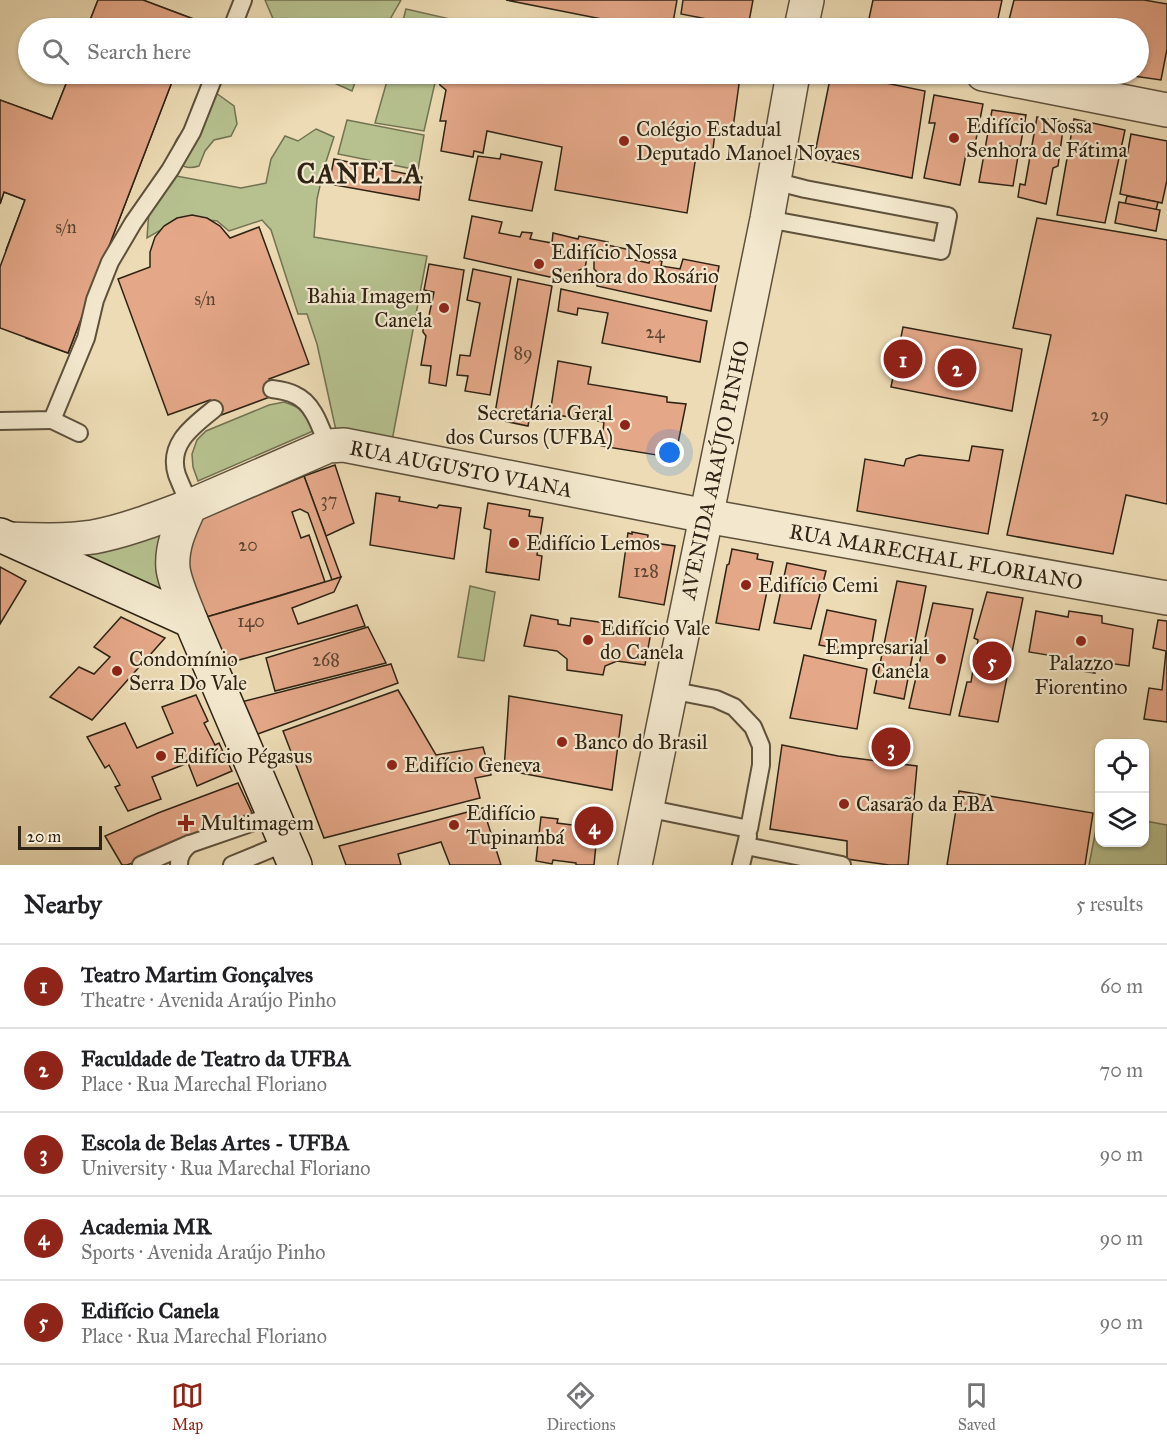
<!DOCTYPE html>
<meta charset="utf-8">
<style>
:root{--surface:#fff;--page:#f6f6f6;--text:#202124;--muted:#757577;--line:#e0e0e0;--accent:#8f2418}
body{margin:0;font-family:"IM FELL Great Primer",serif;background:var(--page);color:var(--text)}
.controls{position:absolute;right:18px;bottom:18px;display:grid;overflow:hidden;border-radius:12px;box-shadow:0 2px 4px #0004}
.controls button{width:54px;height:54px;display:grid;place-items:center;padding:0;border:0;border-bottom:2px solid var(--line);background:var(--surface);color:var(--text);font:30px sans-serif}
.scale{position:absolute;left:18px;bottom:15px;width:84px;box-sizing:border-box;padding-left:6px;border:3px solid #2e2314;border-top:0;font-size:16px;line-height:21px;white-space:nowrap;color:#2e2314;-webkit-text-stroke:4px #f3e8ce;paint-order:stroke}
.you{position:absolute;left:670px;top:453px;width:21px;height:21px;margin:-15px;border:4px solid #fff;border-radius:50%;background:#1a73e8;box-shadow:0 0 0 9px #1a73e833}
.badge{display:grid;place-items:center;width:39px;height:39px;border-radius:50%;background:var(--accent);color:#fff;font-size:20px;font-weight:700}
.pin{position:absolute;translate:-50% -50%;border:3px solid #fff;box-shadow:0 2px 6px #0006}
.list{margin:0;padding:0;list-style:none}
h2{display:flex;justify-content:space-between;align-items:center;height:78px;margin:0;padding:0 24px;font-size:26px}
h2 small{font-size:20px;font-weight:400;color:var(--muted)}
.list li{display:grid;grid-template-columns:39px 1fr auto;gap:18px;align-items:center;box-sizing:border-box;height:84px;padding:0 24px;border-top:2px solid var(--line)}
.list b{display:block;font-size:22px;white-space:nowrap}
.list p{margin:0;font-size:20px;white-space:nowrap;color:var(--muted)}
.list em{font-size:20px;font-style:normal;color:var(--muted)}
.icon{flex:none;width:33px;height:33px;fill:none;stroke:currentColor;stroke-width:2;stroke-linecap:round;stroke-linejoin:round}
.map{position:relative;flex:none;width:1167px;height:865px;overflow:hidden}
.search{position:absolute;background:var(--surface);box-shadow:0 2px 4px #0004;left:18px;right:18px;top:18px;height:66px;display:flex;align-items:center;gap:15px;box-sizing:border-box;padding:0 21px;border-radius:33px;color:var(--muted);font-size:22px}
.sheet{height:498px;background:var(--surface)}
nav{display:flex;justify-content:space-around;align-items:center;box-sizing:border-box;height:84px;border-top:2px solid var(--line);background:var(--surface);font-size:16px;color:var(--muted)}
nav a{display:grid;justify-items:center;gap:3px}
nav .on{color:var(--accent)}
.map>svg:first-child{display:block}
.green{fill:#b6c18f;stroke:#727252;stroke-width:1.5}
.building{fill:#e4a788;stroke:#2e2314;stroke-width:1.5}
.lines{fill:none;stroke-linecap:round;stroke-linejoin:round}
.lane-casing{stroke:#5e513c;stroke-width:20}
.street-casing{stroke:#5e513c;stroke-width:36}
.secondary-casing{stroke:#2e2314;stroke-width:36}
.lane{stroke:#f3e8ce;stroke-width:16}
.street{stroke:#f3e8ce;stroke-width:33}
.secondary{stroke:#f3e8ce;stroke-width:33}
.poi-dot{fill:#8f2418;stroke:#f3e8ce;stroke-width:2}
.labels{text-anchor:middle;stroke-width:4.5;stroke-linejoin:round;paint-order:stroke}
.number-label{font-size:18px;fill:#5c4431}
.poi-label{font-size:21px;fill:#2e2314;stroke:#f3e8ce;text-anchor:start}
.street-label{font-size:21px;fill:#2e2314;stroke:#f3e8ce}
.district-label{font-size:27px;font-weight:bold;letter-spacing:1.5px;fill:#2e2314;stroke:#f3e8ce}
</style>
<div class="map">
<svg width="1167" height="865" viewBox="0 0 1167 865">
<rect width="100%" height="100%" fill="#ecdbb4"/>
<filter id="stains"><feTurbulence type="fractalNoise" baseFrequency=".00333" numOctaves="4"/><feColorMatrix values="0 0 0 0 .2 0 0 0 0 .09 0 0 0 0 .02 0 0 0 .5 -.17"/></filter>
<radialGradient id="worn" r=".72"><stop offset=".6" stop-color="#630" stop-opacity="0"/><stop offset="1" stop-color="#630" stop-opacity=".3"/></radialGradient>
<g class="green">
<path d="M265 0H401L385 28H277Z"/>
<path d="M406 9 450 19 448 28H401Z"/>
<path d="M314 74H358L352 91Z"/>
<path d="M389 74H437L424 131 375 123Z"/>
<path d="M216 93 234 106 237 124 231 136 214 140 205 151 199 166C186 170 181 166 172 157 173 142 178 135 189 126L191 110 197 95Z"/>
<path d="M347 120 424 135 418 170 338 154Z"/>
<path d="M316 129 334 137 324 168 317 199 314 237 427 256 391 446 337 435 317 344 307 314H298L271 230 262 220 229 231 217 221 183 217 147 238 149 210 171 175 241 188 266 183 271 159 285 136 298 141Z"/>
<path d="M284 402C305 409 305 412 313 431L198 481 193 467 192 454 197 440 206 431 269 405Z"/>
<path d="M183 512 181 611 59 545Z"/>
<path d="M470 586 495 592 484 661 458 657Z"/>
<path d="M1099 814 1100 842H1144L1145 821 1167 825V865H1089Z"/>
</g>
<g class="building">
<path d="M98 0H143L196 20 192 28H87Z"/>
<path d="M98 0H143L196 20 192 28H87Z"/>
<path d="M506 0H677L672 28H647Z"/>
<path d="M683 0H753L748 27 681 14Z"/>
<path d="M873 0H1002L996 28H867Z"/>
<path d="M1014 0H1144L1167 4V49L1161 80 1119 74H1138V28H1007Z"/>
<path d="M465 21 501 28H463Z"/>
<path d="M70 74H175L68 353 26 338 53 267 6 250 25 200 4 192 0 204V100L52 119Z"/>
<path d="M70 74H175L68 353 0 328V267L25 200 4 192 0 204V100L52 119Z"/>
<path d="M443 74H724L740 77 732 135 715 132 712 158 696 156 687 213 555 190 562 147 487 131 483 153 474 151 473 157 441 151 446 121H440L446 90 440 85 438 78Z"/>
<path d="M831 74H842L925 91 912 178 814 158Z"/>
<path d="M934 95 983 104 973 155 966 154 960 185 924 178 935 123H929Z"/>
<path d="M992 110 1026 115 1020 148 1002 145 1001 153 1018 156 1013 186 979 182Z"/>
<path d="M1037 117 1064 122 1058 166 1053 168 1046 204 1018 197 1020 184 1025 185Z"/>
<path d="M1074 119 1125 130 1105 223 1057 215Z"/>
<path d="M1131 134 1167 141V180L1162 203 1120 194Z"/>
<path d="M501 154 542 162 532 211 469 200 478 156 500 159Z"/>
<path d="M334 159 422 177 419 200 329 184Z"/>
<path d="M1127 196 1158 202 1156 210 1125 204Z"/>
<path d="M1119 202 1160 210 1156 231 1115 223Z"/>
<path d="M192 215 207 218 220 226 230 238 259 227 309 364 269 379 275 395 216 417 210 400 168 415 118 279 150 267V252L155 237 164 226 177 218Z"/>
<path d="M472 216 502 222 499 233 520 237 522 232 532 233 530 239 552 243 553 233 578 239 579 236 608 242 607 245 631 250 630 259 649 263 650 259 662 261 661 266 680 269 683 259 719 266 711 311 597 286 598 273 594 269V259L587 258 585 268 579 270 577 283 464 258Z"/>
<path d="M1037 218 1167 240V504L1126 495 1113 554 1007 535 1051 335 1013 328Z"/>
<path d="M429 264 464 270 446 386 429 383 431 366 421 365 426 336 423 332V329L427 325 434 292 424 290Z"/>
<path d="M473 269 511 277 490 395 465 391 468 376 457 375 460 355 470 356 480 303 467 300Z"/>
<path d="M518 279 552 286 528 426 494 419Z"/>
<path d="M561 289 707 321 700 362 602 343 608 313 578 308 577 315 558 311Z"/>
<path d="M903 327 1022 349 1012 411 891 387Z"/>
<path d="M558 361 591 367 588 384 667 397V402L686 404 675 458 601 446 604 422 550 414Z"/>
<path d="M972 446 1003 450 988 534 857 511 865 459 904 466 906 459 919 455 969 461Z"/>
<path d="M335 465 354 523 326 536 304 476Z"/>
<path d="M304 476 341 577 332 580 308 513 300 509 292 512 301 538 309 535 325 582 203 618 182 551 196 521Z"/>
<path d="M376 493 400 497 399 501 437 508 439 505 461 508 454 559 370 545Z"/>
<path d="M488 503 530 510 529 516 543 518 537 555 542 556 539 580 486 572 491 530 484 528Z"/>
<path d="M632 532 648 535 647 542 675 546 664 605 619 597 628 533 632 534Z"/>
<path d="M732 549 758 554 757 559 773 562 759 630 716 623 727 565 729 564Z"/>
<path d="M787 563 826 571 811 629 774 623Z"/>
<path d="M0 567 26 581 0 624Z"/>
<path d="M341 577 334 592 292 608 298 624 357 605 365 626 224 664 203 618 276 597Z"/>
<path d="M897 581 926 586 904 699 874 693Z"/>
<path d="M987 592 1023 598 998 722 959 716 967 682H971L978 640 974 638Z"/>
<path d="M933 603 973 609 950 715 909 708Z"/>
<path d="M827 610 876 620 870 655 819 645Z"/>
<path d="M1036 611 1068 617 1069 611 1102 616V623L1133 629 1129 666 1101 662 1100 668 1095 667V673L1064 668V663L1059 662 1060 657 1029 652Z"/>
<path d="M531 615 558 620V624L570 626 571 618 612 624V631L624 634V629L651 632 645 665 617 661 605 666 603 675 567 670V659L557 651 524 646Z"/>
<path d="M121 617 165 638 92 720 50 697 79 667 94 674 110 657 94 647Z"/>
<path d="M1158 620 1167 621V722L1144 719 1149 688 1162 690 1166 651 1153 648Z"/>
<path d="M368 627 386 663 275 691 266 658Z"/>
<path d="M804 655 867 669 857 729 790 718Z"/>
<path d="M391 664 398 683 255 735 241 702Z"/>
<path d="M398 690 436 755 483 747 491 775 475 778 480 798 324 838 283 731Z"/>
<path d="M196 695 208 721 204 723 215 745 219 743 232 771 197 786 188 763 152 777 161 799 128 811 115 787 120 785 109 765 105 768 87 737 125 723 137 748 173 733 162 707Z"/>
<path d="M509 696 622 715 612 790 504 770Z"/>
<path d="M782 745 838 756 917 766 908 865H889L847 859V841L770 829Z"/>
<path d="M238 783 254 817 127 865H122L105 836 158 813Z"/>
<path d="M959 791 1093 813 1085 865H947Z"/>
<path d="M483 808 501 865H450L441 842 398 854 401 865H346L339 846Z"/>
<path d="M541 817 558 819 557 823 580 826 581 821 598 823 594 865H576V863L553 860 552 864 536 861Z"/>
</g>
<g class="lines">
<g class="lane-casing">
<g id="lane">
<path d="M232 28 243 0"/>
<path d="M767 219 941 251 948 216 805 189 774 181"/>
<path d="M272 389C280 390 288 391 295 395 314 403 321 429 328 446"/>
<path d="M52 420 79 433"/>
<path d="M0 421 52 420 86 338 95 300 110 262 133 223 170 170 192 132 215 74"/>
<path d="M190 506C186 496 181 485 177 475 167 444 193 426 214 409"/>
<path d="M646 808 749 829 761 765V746L753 727 734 707 716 699 670 690"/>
<path d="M746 846 842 865"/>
<path d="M141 865 189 844"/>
<path d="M179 865C179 855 183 850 190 844L274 815"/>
<path d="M232 865 285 843"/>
<path d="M741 865 748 836"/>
</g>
</g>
<g class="street-casing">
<g id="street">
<path d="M801 28 807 0"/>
<path d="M983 74 1167 110"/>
<path d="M10 539C37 540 65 541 93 537 126 531 158 518 190 506"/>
<path d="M191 621C186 608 174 581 173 568 171 546 181 526 190 506L328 446 344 445 706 516 1167 598"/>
<path d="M635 865 767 219 793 74"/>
</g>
</g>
<g class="secondary-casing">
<path id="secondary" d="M0 535 191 621 295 865"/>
</g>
<use href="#lane" class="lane"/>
<use href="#street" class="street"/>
<use href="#secondary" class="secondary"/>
</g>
<g class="poi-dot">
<circle cx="954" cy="138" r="6"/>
<circle cx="624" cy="141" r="6"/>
<circle cx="539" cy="264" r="6"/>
<circle cx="444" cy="308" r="6"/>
<circle cx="625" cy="425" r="6"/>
<circle cx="514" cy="543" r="6"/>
<circle cx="746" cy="585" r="6"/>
<circle cx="588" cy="640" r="6"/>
<circle cx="1081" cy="641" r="6"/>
<circle cx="941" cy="659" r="6"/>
<circle cx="117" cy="671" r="6"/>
<circle cx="562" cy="742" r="6"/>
<circle cx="161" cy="756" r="6"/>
<circle cx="392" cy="765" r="6"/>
<circle cx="844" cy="804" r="6"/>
<path d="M183 814h6v6h6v6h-6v6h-6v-6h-6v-6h6z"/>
<circle cx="454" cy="825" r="6"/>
</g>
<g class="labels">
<g class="number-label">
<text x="66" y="233">s/n</text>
<text x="205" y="305">s/n</text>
<text x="655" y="338">24</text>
<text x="523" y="359">89</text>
<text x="1100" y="421">29</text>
<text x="329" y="506">37</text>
<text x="248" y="551">20</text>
<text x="646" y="577">128</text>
<text x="251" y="627">140</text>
<text x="326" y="666">268</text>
</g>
<g class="poi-label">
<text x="966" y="133">Edifício Nossa<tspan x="966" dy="24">Senhora de Fátima</tspan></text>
<text x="636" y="136">Colégio Estadual<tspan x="636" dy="24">Deputado Manoel Novaes</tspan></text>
<text x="551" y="259">Edifício Nossa<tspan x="551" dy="24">Senhora do Rosário</tspan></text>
<text x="432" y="303" text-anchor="end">Bahia Imagem<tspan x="432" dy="24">Canela</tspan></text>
<text x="613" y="420" text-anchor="end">Secretária Geral<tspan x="613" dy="24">dos Cursos (UFBA)</tspan></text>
<text x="526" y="550">Edifício Lemos</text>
<text x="758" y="592">Edifício Cemi</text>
<text x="600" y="635">Edifício Vale<tspan x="600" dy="24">do Canela</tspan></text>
<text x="929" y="654" text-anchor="end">Empresarial<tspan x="929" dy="24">Canela</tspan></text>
<text x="129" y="666">Condomínio<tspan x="129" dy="24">Serra Do Vale</tspan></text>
<text x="1081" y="670" text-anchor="middle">Palazzo<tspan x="1081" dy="24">Fiorentino</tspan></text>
<text x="574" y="749">Banco do Brasil</text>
<text x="173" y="763">Edifício Pégasus</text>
<text x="404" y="772">Edifício Geneva</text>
<text x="856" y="811">Casarão da EBA</text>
<text x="466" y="820">Edifício<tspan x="466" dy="24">Tupinambá</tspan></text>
<text x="200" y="830">Multimagem</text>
</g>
<g class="street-label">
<text transform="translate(461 469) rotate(11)" y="7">RUA AUGUSTO VIANA</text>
<text transform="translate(715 470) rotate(-78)" y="7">AVENIDA ARAÚJO PINHO</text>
<text transform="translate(936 557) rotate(10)" y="7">RUA MARECHAL FLORIANO</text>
</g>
<g class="district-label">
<text x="360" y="183">CANELA</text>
</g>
</g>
<rect width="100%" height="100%" filter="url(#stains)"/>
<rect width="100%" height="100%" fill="url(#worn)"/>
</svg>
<div class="controls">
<button><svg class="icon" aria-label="locate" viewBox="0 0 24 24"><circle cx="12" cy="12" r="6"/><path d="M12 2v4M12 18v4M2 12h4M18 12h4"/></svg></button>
<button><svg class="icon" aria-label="layers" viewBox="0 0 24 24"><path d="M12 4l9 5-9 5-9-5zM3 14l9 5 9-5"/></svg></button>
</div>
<div class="scale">20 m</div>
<div class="you"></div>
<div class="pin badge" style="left:903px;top:359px">1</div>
<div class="pin badge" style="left:957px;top:368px">2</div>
<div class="pin badge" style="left:891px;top:747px">3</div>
<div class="pin badge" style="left:594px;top:826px">4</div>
<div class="pin badge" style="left:992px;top:661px">5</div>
<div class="search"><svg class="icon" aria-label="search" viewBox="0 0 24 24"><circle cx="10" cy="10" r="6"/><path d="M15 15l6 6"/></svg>Search here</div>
</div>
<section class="sheet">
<h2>Nearby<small>5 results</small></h2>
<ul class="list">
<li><span class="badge">1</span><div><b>Teatro Martim Gonçalves</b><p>Theatre · Avenida Araújo Pinho</p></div><em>60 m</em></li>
<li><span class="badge">2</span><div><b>Faculdade de Teatro da UFBA</b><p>Place · Rua Marechal Floriano</p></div><em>70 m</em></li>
<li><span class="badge">3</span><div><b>Escola de Belas Artes - UFBA</b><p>University · Rua Marechal Floriano</p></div><em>90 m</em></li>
<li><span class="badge">4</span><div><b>Academia MR</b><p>Sports · Avenida Araújo Pinho</p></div><em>90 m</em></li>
<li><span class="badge">5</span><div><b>Edifício Canela</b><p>Place · Rua Marechal Floriano</p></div><em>90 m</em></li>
</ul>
</section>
<nav>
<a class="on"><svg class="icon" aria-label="map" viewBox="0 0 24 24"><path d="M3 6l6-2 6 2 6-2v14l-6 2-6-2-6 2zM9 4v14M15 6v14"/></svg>Map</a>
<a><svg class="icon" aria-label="directions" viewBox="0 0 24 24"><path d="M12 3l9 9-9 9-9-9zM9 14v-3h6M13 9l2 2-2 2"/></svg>Directions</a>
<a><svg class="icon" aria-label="saved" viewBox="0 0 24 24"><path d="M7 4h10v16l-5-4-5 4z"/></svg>Saved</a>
</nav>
